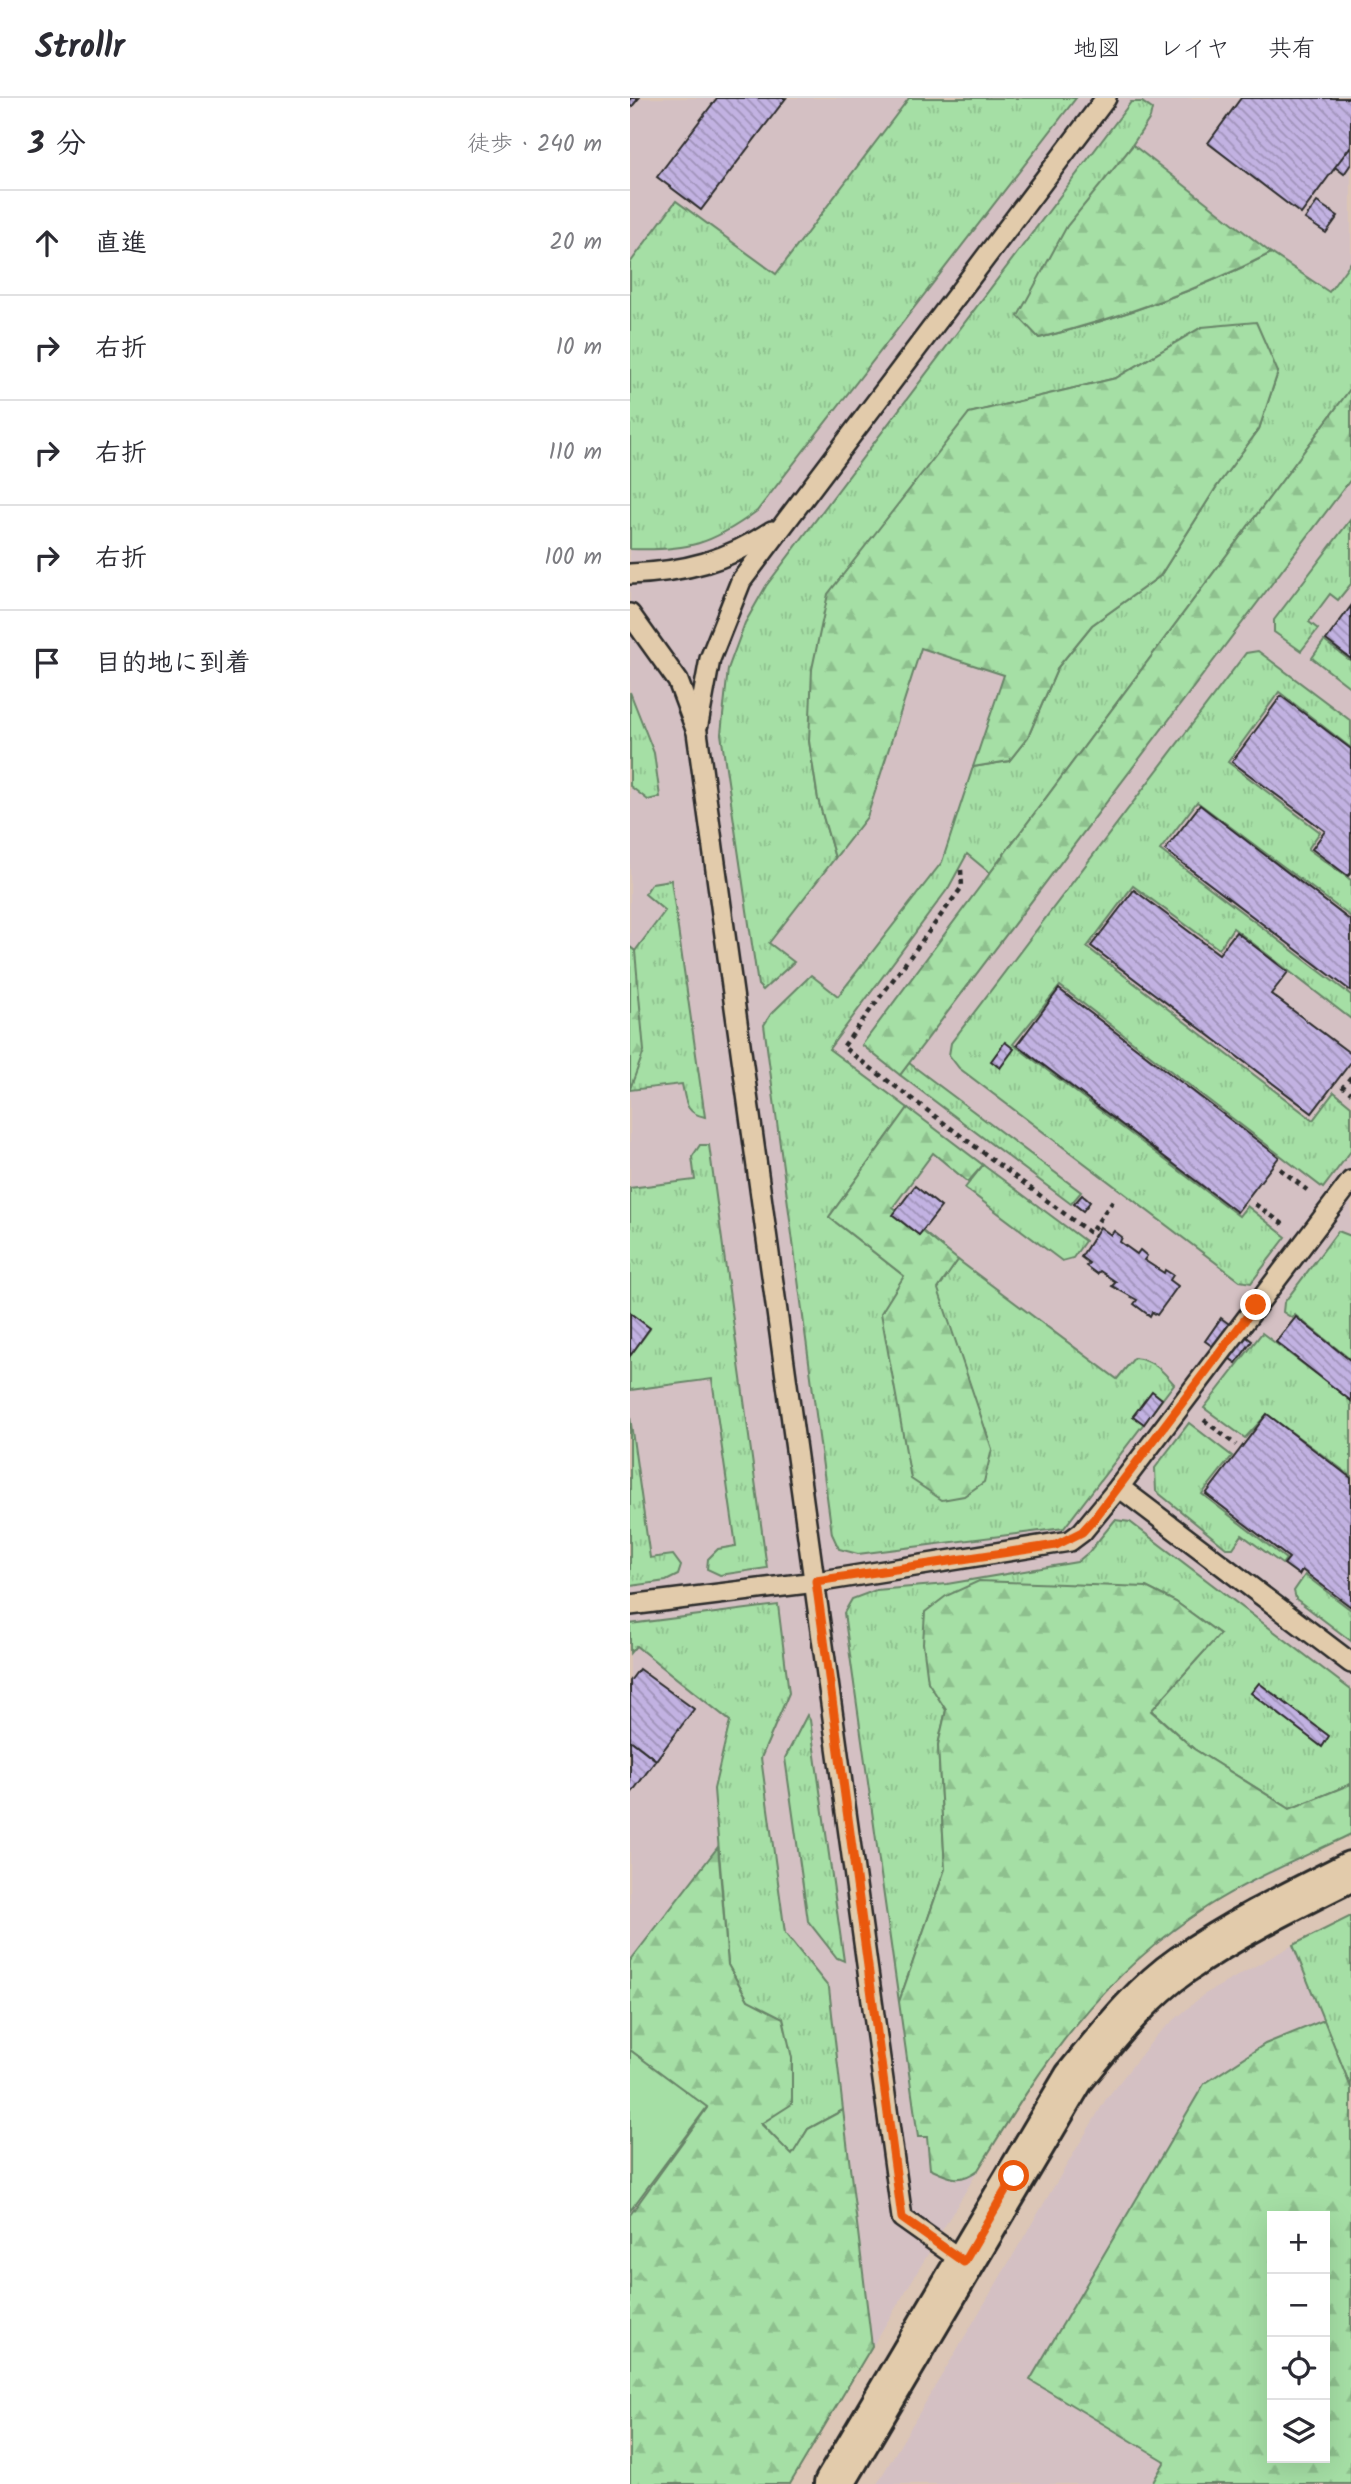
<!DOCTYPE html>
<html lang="ja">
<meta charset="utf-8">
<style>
:root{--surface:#fff;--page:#f2f2f3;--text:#2b2b33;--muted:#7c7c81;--line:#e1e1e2}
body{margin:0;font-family:Kalam,"Klee One",sans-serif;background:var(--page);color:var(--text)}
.controls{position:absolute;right:21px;bottom:21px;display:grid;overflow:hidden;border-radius:0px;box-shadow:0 7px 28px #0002}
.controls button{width:63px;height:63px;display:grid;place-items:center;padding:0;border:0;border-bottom:2px solid var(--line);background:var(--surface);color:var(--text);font:35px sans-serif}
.stop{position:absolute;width:21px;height:21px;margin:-16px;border:5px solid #ea580c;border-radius:50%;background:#fff}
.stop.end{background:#ea580c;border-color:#fff;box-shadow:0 2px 7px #0008}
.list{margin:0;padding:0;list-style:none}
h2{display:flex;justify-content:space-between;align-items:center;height:91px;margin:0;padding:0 28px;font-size:30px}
h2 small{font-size:23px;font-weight:400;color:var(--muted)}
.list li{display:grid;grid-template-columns:46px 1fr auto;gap:21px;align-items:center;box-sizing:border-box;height:105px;padding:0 28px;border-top:2px solid var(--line)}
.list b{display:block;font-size:26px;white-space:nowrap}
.list em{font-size:23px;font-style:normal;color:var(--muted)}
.icon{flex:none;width:38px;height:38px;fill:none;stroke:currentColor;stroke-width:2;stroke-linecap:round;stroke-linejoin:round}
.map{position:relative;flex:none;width:721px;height:2386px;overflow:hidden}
header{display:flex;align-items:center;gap:42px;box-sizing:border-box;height:98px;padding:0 35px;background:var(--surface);border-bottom:2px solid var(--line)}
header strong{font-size:33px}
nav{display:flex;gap:38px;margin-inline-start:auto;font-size:24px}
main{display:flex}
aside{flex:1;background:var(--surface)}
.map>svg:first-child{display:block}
.built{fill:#d4c0c3;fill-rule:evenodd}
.grass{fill:url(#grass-tufts);stroke:#688568;stroke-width:2}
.forest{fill:url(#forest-firs);stroke:#688568;stroke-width:2;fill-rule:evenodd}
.green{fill:#a5dfa5;stroke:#688568;stroke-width:2}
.building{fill:url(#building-back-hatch);stroke:#2b2b2b;stroke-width:2}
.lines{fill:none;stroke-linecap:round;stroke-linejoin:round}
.lane-casing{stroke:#2b2b2b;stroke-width:24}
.secondary-casing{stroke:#2b2b2b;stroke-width:44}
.path{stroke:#2b2b2b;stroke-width:4.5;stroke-dasharray:5 5;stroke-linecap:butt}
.lane{stroke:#e2cbab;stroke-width:19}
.secondary{stroke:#e2cbab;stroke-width:38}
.route{stroke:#ea580c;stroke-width:9}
</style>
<header>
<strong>Strollr</strong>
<nav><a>地図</a><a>レイヤ</a><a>共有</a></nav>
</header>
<main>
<aside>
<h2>3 分<small>徒歩 · 240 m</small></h2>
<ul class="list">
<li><svg class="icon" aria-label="ahead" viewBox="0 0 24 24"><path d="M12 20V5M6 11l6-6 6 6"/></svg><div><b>直進</b></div><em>20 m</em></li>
<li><svg class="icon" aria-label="right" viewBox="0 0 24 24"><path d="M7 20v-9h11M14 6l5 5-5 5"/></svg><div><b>右折</b></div><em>10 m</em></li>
<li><svg class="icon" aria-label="right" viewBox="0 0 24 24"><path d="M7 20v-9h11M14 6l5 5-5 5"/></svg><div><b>右折</b></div><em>110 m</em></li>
<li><svg class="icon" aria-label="right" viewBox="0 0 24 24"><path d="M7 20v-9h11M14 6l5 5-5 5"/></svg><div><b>右折</b></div><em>100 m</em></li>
<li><svg class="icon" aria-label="arrive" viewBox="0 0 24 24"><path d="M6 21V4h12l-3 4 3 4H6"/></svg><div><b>目的地に到着</b></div></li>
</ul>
</aside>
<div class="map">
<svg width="721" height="2386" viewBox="0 0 721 2386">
<defs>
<pattern id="grass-tufts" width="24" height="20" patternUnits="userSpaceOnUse" patternTransform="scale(1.75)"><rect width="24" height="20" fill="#a5dfa5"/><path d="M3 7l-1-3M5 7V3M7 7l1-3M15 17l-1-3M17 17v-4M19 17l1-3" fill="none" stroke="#8ec08e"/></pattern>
<pattern id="forest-firs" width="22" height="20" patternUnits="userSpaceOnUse" patternTransform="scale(1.75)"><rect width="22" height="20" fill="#a5dfa5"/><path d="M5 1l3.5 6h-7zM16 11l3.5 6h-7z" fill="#8ec08e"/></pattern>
<pattern id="building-back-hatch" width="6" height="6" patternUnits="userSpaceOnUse" patternTransform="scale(1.75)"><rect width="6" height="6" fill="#c2b2e2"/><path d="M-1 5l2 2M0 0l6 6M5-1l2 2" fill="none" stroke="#9e91b7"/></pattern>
</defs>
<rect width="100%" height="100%" fill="#dcc6b6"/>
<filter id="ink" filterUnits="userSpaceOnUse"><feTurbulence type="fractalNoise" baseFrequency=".0143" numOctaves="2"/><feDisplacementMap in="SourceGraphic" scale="14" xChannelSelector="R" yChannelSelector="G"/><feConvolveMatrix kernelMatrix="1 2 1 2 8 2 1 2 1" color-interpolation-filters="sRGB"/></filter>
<g filter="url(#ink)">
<g class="built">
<path d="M0 0H721V1736L579 1807 509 1860 466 1901 425 1949 388 2006 160 2386H0Z"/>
<path d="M663 1847 721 1990V2386H247L476 2001 526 1938 573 1897ZM642 2118H695V2360H642Z"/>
</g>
<g class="grass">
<path d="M279 0H446L127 413C81 447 57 453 0 451V165L46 103 146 176Z"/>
<path d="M501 4H512L522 11 520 20 389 218 409 240C490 220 567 193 641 155L699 194 721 164V290L360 775 337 756 319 789 199 951 278 1010 199 1119 274 1178 362 1352 307 1191 328 1162 487 1281 504 1260C523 1262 532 1272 544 1286L434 1430 228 1456 209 1451 202 1436 134 927 141 916 181 877 208 898 312 764 343 669 379 663 398 639 428 569 462 527 530 478 587 388 629 331 648 274 572 229 486 280 339 315 179 643 188 701 205 760 139 845 164 864 133 892 128 887 91 636 98 571 115 525 136 488Z"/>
<path d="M721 421V486L708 502 700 496 679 524 688 531 671 553 644 534V522Z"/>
<path d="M694 543 721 563V590L682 560Z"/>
<path d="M628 553 721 623V650L649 594 598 664 690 734 678 751 721 782V819L567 704 530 752 721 897V921L603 830 589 851 503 788 457 849 683 1022 704 994 721 1008V1053L693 1090 430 888 383 946 609 1118 617 1108 656 1139 621 1185 610 1183 329 970 319 957 321 945 616 555Z"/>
<path d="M0 594 24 655 30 699 18 702 0 688Z"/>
<path d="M41 782 75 1019C55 1015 56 1004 52 986L0 992V849L5 853 35 813 15 796 22 785Z"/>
<path d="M279 965 451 1094 441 1106 270 977Z"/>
<path d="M70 1047H79L137 1470 90 1477 77 1471 78 1461 88 1451 106 1448 82 1281 0 1292V1258L20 1231 0 1215V1090L65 1082 62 1059Z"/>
<path d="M353 1067 455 1143 443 1160 432 1163 335 1090Z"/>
<path d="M708 1133 721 1138V1262L665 1217 662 1220 653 1214 654 1205Z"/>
<path d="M632 1235 721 1302V1378L637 1316 615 1340 574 1310Z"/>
<path d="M0 1319 20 1460 43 1457 51 1468 48 1477 36 1483 0 1488Z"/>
<path d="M559 1325 602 1358 572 1396 656 1461 652 1466 612 1437 603 1450H596L526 1393 525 1370Z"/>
<path d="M485 1422 500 1424 721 1592V1686L660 1711 564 1651 521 1612 590 1536 546 1504 516 1489 298 1583 316 1612 308 1647 315 1771 269 1904 214 1515 222 1501 246 1492 317 1486 447 1464 459 1454Z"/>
<path d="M675 1477 721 1512V1543L666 1501 664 1493Z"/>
<path d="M148 1507 159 1595 131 1660 155 1835 199 1890 213 2012 178 2031 162 2058 131 2025 118 1902 98 1867 84 1691 100 1623 6 1548 0 1555V1526Z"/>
<path d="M177 1617 180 1622 214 1863 207 1860 178 1823 155 1660Z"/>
<path d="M721 1818V1990L663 1847Z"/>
</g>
<g class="forest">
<path d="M503 47 641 155C567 193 489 220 409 240L388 218 437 128Z"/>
<path d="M626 224 648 274 629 331 587 388 530 478 462 527 428 569 398 639 379 663 343 669 374 577 291 550 237 719 205 760 188 701 179 643 182 571 198 496 339 315 486 280 572 229Z"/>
<path d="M721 290V381L270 977 232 947Z"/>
<path d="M0 849 5 853 14 953 0 991Z"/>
<path d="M278 1010 353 1067 338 1084 303 1055 263 1109 328 1162 308 1191 362 1351 354 1384 334 1398 312 1402 281 1381 251 1215 274 1178 199 1119Z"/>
<path d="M349 1483 516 1489 546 1504 590 1536 521 1613 564 1651 660 1711 721 1686V1736C674 1759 622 1780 578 1808 468 1879 414 1964 348 2072 329 2086 320 2080 300 2071L297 2039H288L269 1904 315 1771 308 1647 316 1612 298 1584 293 1545 295 1514 316 1498Z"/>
<path d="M88 1749 98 1867 118 1902 153 1920 162 1960V2006L131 2026 162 2057 178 2031 213 2012 242 2248 160 2386H0V2117L77 2010 0 1952V1863Z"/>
<path d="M694 1922 721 1990V2386H522L535 2363 400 2282 574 1986 635 1946ZM642 2118H695V2360H642Z"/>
</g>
<path class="green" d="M0 1952 77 2009 0 2113Z"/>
<g class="building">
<path d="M0 0H9L0 11Z"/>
<path d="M87 0H156L71 112 27 79Z"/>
<path d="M611 0H721V48L671 116 578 45Z"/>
<path d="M721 48V66L714 76 705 69Z"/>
<path d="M687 104 708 118 696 135 675 121Z"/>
<path d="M721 508V561L696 542Z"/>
<path d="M651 598 721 651V775L718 778 682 751 695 733 602 664Z"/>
<path d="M570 707 721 823V893L535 752Z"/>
<path d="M504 792 589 856 606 834 658 874 641 896 721 956V964L682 1015 461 848Z"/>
<path d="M429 891 649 1059 607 1114 387 947Z"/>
<path d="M375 944 384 951 370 970 361 963Z"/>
<path d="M285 1088 311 1109 289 1137 263 1117Z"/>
<path d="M452 1097 460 1104 453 1113 444 1106Z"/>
<path d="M470 1129 481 1137 484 1133 492 1139 490 1144 507 1156 510 1152 517 1158 514 1162 534 1175 535 1172 543 1177 540 1182 548 1188 527 1217 522 1214 520 1218 504 1206 507 1202 482 1188 486 1184 470 1173 467 1176 456 1168 459 1165 451 1159Z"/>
<path d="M0 1215 20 1230 0 1258Z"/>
<path d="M666 1219 721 1263V1303L646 1244Z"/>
<path d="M591 1220 622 1243 606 1265 575 1243Z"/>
<path d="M522 1293 532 1301 514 1326 503 1318Z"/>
<path d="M637 1316 721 1380V1509L672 1472 669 1477 654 1466 659 1460 576 1396Z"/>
<path d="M9 1571 64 1611 26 1662 0 1642V1583Z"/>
<path d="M629 1585 699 1638 692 1649 621 1595Z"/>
<path d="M0 1642 26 1662 0 1697Z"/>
</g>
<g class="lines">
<g class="lane-casing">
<g id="lane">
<path d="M0 476C54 474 97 463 142 433"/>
<path d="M0 516 48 583 67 634 272 2120 334 2164"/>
<path d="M68 626 80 561 111 483 476 0"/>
<path d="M489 1389 721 1565"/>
<path d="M0 1507 186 1484 440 1443 452 1434 489 1389 721 1083"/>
</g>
</g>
<g class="secondary-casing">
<path id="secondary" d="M204 2386 444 1980C476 1941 510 1896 552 1867 605 1830 663 1802 721 1773"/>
</g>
<g class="path">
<path d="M331 772 332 789 213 949 460 1135 484 1101"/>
<path d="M721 979 713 989 721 995"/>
<path d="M650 1071 677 1092"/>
<path d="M625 1106 653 1126"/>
<path d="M574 1322 606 1347"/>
</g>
<use href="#lane" class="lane"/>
<use href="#secondary" class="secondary"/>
</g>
</g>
<g class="lines" filter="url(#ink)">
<path class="route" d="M384 2078 334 2164 272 2120 186 1483 426 1447 452 1434 464 1421 626 1207"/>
</g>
</svg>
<div class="controls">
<button>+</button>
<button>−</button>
<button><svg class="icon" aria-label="locate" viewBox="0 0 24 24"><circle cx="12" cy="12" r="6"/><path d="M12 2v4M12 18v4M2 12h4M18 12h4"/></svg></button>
<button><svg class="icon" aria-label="layers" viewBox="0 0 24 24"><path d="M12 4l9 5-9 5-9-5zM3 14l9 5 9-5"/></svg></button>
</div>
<div class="stop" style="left:384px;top:2078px"></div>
<div class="stop end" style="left:626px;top:1207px"></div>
</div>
</main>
